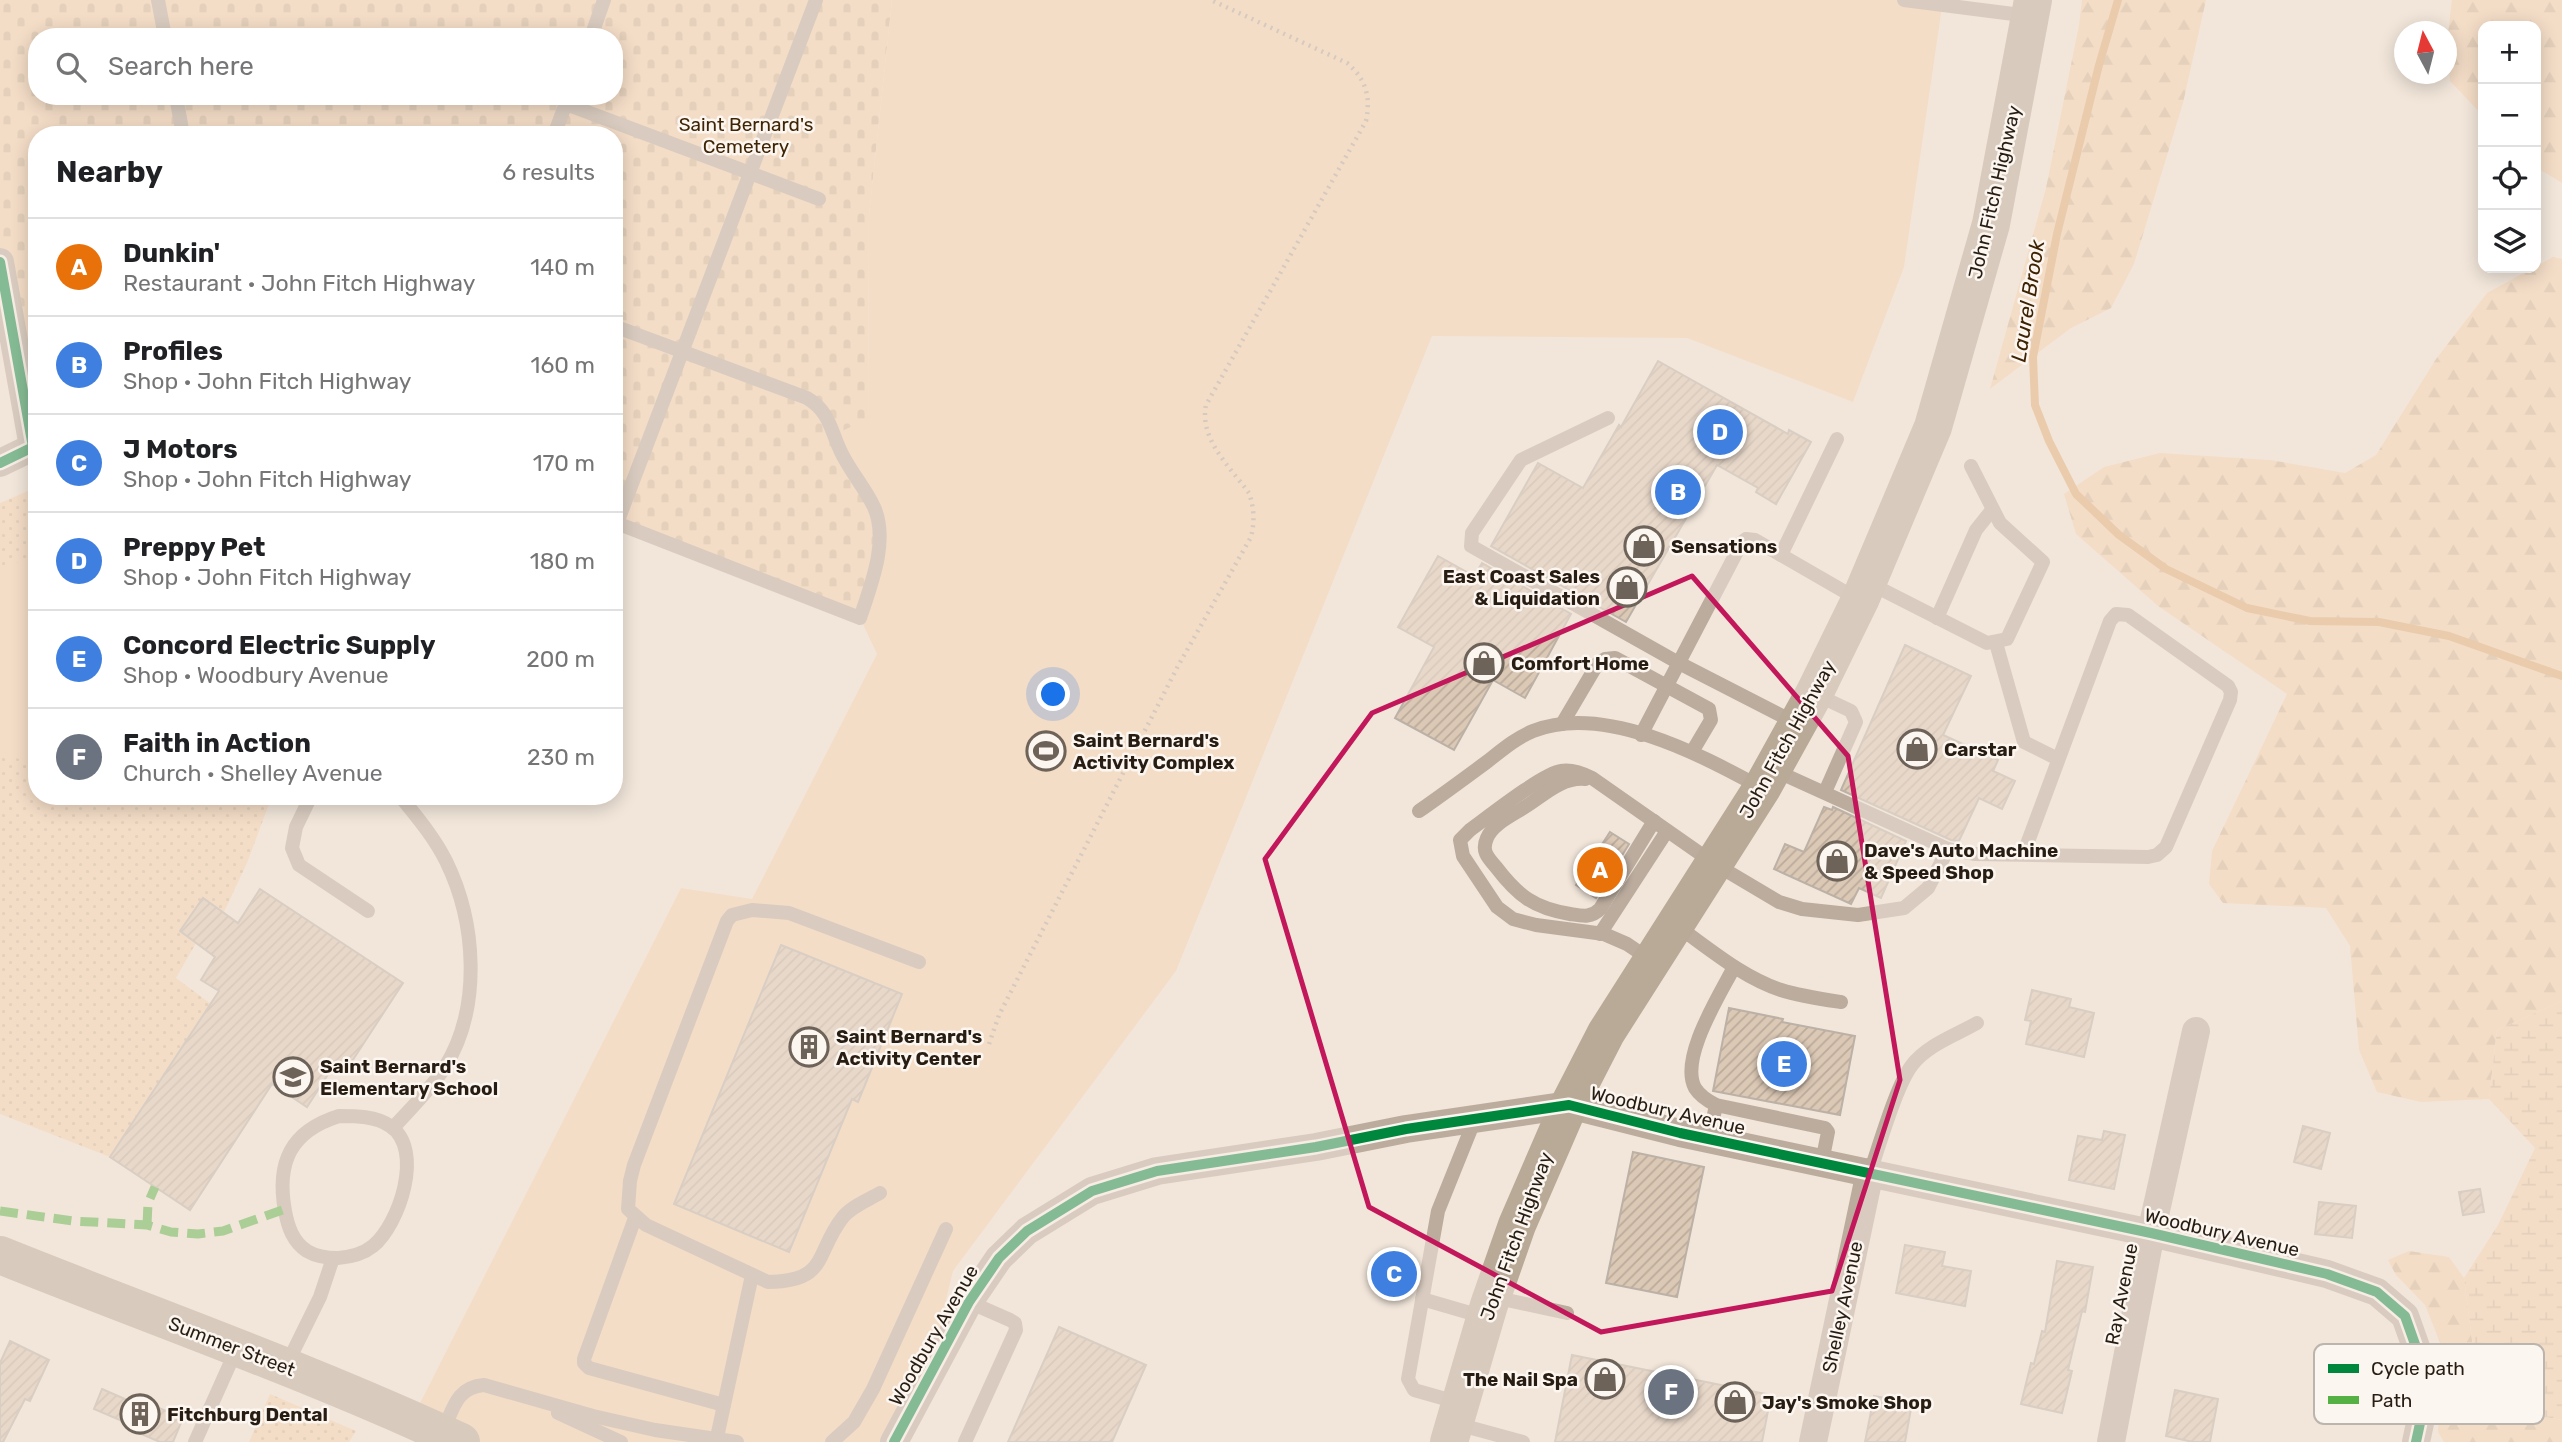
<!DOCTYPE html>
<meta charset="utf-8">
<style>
:root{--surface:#fff;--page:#f2f2f2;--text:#202124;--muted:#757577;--line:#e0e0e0;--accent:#1a73e8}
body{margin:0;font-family:Rubik,sans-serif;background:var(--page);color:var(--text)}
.controls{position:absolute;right:21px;top:21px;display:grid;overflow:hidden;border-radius:14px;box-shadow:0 4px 18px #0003}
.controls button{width:63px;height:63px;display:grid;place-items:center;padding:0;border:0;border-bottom:2px solid var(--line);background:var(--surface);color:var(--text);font:35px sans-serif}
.compass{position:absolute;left:2394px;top:21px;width:63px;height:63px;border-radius:50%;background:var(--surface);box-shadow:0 4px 18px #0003;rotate:353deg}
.you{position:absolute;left:1054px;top:695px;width:24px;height:24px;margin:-18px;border:5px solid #fff;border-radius:50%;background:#1a73e8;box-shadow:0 0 0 10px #1a73e833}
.badge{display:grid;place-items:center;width:46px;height:46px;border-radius:50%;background:var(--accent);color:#fff;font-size:23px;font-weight:700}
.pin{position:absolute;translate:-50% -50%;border:4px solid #fff;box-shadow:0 2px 7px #0006}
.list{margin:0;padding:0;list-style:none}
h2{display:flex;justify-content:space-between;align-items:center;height:91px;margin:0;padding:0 28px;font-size:30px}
h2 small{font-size:23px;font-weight:400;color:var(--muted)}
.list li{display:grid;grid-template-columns:46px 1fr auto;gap:21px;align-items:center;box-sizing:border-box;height:98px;padding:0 28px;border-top:2px solid var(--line)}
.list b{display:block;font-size:26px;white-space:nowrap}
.list p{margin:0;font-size:23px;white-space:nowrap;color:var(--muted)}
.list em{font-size:23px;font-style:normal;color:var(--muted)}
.icon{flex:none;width:38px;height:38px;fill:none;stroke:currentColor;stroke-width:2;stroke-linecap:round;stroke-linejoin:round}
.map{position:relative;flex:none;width:2562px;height:1442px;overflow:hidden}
.search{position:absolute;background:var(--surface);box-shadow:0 4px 18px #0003;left:28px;top:28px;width:595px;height:77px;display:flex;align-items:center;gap:18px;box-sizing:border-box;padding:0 24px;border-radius:28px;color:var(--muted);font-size:26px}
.panel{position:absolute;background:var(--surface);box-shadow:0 4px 18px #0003;left:28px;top:126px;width:595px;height:679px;border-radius:28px}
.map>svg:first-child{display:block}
.grass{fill:url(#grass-dots)}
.forest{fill:url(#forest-firs)}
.wetland{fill:url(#wetland-marsh)}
.cemetery{fill:url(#cemetery-stones);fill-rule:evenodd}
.garden{fill:#f5d3b0}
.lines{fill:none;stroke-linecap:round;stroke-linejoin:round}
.stream{stroke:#dfad76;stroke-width:8}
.building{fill:url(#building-hatch);stroke:#bbb1a6;stroke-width:2}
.path{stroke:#b3a79b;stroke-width:4.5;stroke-dasharray:2 5;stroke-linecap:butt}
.service{stroke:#bbac9e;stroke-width:14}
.minor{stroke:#bbac9e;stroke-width:28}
.secondary{stroke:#b9a997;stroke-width:38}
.quiet{stroke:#56b144;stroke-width:9;stroke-dasharray:18 9;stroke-linecap:butt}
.cycleway-casing{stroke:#fcf6f1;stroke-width:15}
.cycleway{stroke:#00873e;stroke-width:10}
.marked{fill:none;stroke:#c2185b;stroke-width:5;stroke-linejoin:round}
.labels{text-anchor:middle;stroke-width:5;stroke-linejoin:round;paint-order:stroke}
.park-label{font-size:19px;fill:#3f2504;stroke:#fcf6f1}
.street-label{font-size:19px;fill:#271d13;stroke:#fcf6f1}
.poi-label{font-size:19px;font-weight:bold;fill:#271d13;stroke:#fcf6f1;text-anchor:start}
.water-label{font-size:21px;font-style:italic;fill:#3e2303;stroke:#fcf6f1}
.key{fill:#fcf6f1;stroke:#bcb5ae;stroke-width:2}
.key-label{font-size:19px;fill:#271d13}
</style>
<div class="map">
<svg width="2562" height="1442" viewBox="0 0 2562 1442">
<defs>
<pattern id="grass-dots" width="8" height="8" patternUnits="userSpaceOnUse" patternTransform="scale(1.75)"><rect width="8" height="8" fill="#f5d3b0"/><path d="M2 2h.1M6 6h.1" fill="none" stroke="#d2b596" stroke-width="1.8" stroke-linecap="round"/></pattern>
<pattern id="forest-firs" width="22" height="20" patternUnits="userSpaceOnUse" patternTransform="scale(1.75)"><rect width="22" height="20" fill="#f5d3b0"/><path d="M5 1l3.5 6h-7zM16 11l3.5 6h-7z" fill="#d2b596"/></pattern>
<pattern id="wetland-marsh" width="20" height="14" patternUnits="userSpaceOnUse" patternTransform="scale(1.75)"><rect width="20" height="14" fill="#f5d3b0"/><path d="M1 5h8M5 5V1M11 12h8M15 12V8" fill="none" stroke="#d2b596"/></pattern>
<pattern id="cemetery-stones" width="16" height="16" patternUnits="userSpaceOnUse" patternTransform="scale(1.75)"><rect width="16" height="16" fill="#f5d3b0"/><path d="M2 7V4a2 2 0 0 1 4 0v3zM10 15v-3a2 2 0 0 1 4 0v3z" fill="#d2b596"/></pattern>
<pattern id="building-hatch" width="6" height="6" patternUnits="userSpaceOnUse" patternTransform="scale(1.75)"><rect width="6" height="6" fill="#dbc8b5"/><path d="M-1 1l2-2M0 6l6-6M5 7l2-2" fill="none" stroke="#bcab9b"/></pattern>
</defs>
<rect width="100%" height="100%" fill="#f2e6da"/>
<g class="grass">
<path d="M37 487V796H272L247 863 224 912 203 898 180 931 196 943 176 978 211 1004 110 1157 0 1114V503Z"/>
<path d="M270 1394 356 1431 349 1442H249Z"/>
</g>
<g class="forest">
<path d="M2082 0H2206L2183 103 2134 264 2111 308 2071 328 1990 389 2046 188 2079 25Z"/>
<path d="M2452 0H2562V183L2536 167V26H2483V116L2450 81 2447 42Z"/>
<path d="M2553 257 2562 259V1001L2497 1030 2489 1099 2421 1102 2377 1092 2359 1050 2350 946 2326 908 2223 903 2209 884 2212 851 2287 694 2158 606 2076 534 2064 494 2104 467 2160 453 2270 460 2345 473 2376 455 2436 359 2487 293Z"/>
<path d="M2409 1251 2449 1257 2464 1278 2475 1363 2495 1408 2562 1420V1442H2444L2438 1432 2443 1350 2425 1305 2396 1275 2388 1260Z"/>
</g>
<path class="wetland" d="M2562 1001V1420L2495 1408 2475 1363 2464 1278 2498 1225 2535 1148 2489 1099 2497 1030Z"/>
<path class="cemetery" d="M0 0H892L869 215 868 419 879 524 860 618 614 522V135H37V446L0 262ZM37 37H614V96H37Z"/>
<g class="garden">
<path d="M892 0H1943L1904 267 1853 402 1687 338 1432 336 1176 971 953 1271 926 1382 894 1442H461L412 1419 681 888 752 899 877 654 860 618 880 533 833 435 868 419 869 215Z"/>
<path d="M37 557V761L29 762 0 753V567Z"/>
</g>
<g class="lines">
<path class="stream" d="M2118 0 2099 65 2057 234 2033 357 2035 405 2049 441 2076 494 2119 535 2166 569 2247 608 2310 621 2379 622 2449 636 2562 676"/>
</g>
<g class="building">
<path d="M1658 361 1788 434 1789 430 1811 442 1776 504 1756 492 1758 488 1717 465 1626 622 1491 546 1538 463 1583 488 1619 425 1621 427Z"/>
<path d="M1438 556 1474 576 1482 563 1571 614 1525 698 1493 680 1454 750 1395 718 1434 647 1398 627Z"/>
<path d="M1905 645 1971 676 1943 735 1998 760 1993 771 2015 781 2002 809 1979 798 1959 841 1951 840 1841 790Z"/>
<path d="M1824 807 1832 810 1833 807 1906 841 1881 898 1859 888 1851 904 1774 869 1785 844 1804 852Z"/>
<path d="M1610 832 1629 844 1596 898 1576 885Z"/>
<path d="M260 889 403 983 345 1072 334 1065 307 1107 272 1084 190 1210 110 1157 219 991 201 980 215 957 180 931 203 898 238 923Z"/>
<path d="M781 945 902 994 858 1102 852 1099 789 1252 674 1204Z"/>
<path d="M2032 990 2071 999 2069 1007 2094 1013 2084 1057 2026 1044 2031 1021 2025 1020Z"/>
<path d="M1729 1008 1783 1019 1782 1022 1855 1036 1840 1115 1713 1091Z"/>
<path d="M2303 1126 2330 1133 2321 1169 2294 1162Z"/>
<path d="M2104 1131 2125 1135 2114 1189 2069 1180 2078 1136 2102 1140Z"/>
<path d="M1633 1152 1704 1167 1677 1297 1606 1283Z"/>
<path d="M2480 1189 2484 1212 2463 1215 2459 1192Z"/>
<path d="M2319 1202 2356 1206 2352 1238 2315 1234Z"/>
<path d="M1905 1245 1945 1252 1942 1266 1971 1271 1965 1306 1896 1293Z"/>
<path d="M2057 1261 2093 1267 2085 1312 2082 1311 2068 1370 2072 1371 2062 1413 2021 1404 2031 1363 2034 1364 2042 1331 2045 1332Z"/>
<path d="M1059 1327 1146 1365 1112 1442H1008Z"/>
<path d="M10 1341 49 1360 30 1401 25 1399 3 1442H0V1363Z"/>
<path d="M1572 1355 1771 1395 1762 1442H1555Z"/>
<path d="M102 1389 143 1407 145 1402 183 1418 173 1442H160L132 1430 134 1426 94 1409Z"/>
<path d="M2175 1390 2218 1399 2210 1442H2193L2166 1436Z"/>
<path d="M1874 1396 1912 1403 1905 1442H1865Z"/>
</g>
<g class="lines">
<path class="path" d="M989 1044 999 1015 1178 666 1251 537C1255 521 1254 508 1249 493 1230 467 1199 439 1206 405L1366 121C1371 97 1366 79 1347 63L1211 0"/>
<g class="service">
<path d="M158 0 165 37"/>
<path d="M1904 0 2029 16"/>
<path d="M591 37 604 0"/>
<path d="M176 96 183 135"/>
<path d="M566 104 819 199"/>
<path d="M554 135 568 98"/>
<path d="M614 326 807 398C830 412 830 429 841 452 850 471 865 488 874 507 889 541 871 585 860 618L614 522"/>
<path d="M1608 418 1521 460 1472 533 1471 546 1677 662 1796 723"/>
<path d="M617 523 816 0"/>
<path d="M1781 555 1837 439"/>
<path d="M1869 583 1987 643 2007 639 2043 562 2000 523 1971 466"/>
<path d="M1937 618 1976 530 1992 510"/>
<path d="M1996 643 2024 742 2058 759"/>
<path d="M1815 694 1851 711 1856 722 1825 792"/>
<path d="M1562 724 1598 663 1605 659 1615 658 1709 709 1711 720 1692 752"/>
<path d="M1641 735 1742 542 1746 539 1755 540 1859 600"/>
<path d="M1774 770 1948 849 1974 854 2148 857 2157 855 2166 847 2230 700 2231 692 2228 686 2128 615 2116 614 2110 621 2023 855"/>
<path d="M1585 779C1563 777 1546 793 1528 805 1515 814 1493 823 1487 838 1481 851 1488 858 1496 867 1518 896 1534 908 1570 914 1583 916 1591 918 1600 909L1654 821"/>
<path d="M311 796 296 827 292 848 299 865 368 911"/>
<path d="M1419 811C1442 795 1465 778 1488 761 1502 750 1516 738 1533 731 1603 703 1699 754 1760 787"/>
<path d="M1677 926C1710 949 1742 977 1781 990 1800 996 1821 999 1841 1002"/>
<path d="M1600 934 1667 831"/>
<path d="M1652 961 1627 944 1604 934 1536 925 1513 919 1497 907 1463 856 1460 840 1470 830C1488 817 1542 774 1561 771 1572 769 1582 773 1592 778L1715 864 1779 902 1802 909 1858 915 1904 908 1928 888 1948 849"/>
<path d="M1734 967C1720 995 1679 1058 1695 1088 1700 1096 1708 1101 1716 1105L1825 1128 1828 1132 1822 1162"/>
<path d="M339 1116C356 1116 376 1116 390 1126 425 1149 399 1225 373 1246 363 1254 351 1257 338 1258 327 1258 317 1257 307 1251 293 1242 288 1227 285 1211 276 1162 291 1131 339 1116Z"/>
<path d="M393 1128C411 1108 431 1089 445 1067 482 1007 476 922 446 861 434 837 417 817 400 796"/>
<path d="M1709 1139 1716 1105"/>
<path d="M1870 1172C1880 1144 1896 1086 1912 1065 1927 1045 1956 1035 1977 1023"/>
<path d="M880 1193C868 1200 852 1206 843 1217 814 1254 829 1281 768 1282L646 1225 628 1209 630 1181 634 1165 727 921 732 915 752 910 789 913 919 962"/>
<path d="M635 1218 584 1359V1363L589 1368 724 1405"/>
<path d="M1493 1297 1567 1313"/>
<path d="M1422 1299 1484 1317"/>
<path d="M286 1366 320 1297 333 1258"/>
<path d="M1460 1403 1414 1390 1408 1379 1438 1211 1475 1119"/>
<path d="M558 1413 621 1442"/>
<path d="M1457 1424 1523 1442"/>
<path d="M443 1431C453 1410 456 1387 484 1385L593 1416 655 1430 737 1442"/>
<path d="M195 1442 237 1348"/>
<path d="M716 1442 752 1275"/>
<path d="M832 1442 854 1422 873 1389 946 1229"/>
<path d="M965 1442 1016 1330 1015 1323 1010 1320 969 1302"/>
</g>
<g class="minor">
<path d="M0 262 33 447 0 463"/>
<path d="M894 1442 969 1302 999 1258 1027 1231 1092 1191 1157 1171 1316 1147 1406 1129 1569 1105 1680 1133 2151 1233 2327 1274 2377 1292 2405 1316 2422 1364V1414L2416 1442"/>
<path d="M1813 1442 1870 1172"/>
<path d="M2111 1442 2151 1233 2196 1031"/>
</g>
<g class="secondary">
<path d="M0 1255C154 1317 311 1372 461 1442"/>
<path d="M1449 1442 1489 1305 1517 1225 1569 1105 1606 1033 1762 788 1814 694 1860 600 1933 427 1991 224 2033 0"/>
</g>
<g class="quiet">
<path d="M0 1211 73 1221 147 1225 171 1232 198 1234 223 1231 285 1209"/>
<path d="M147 1225 148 1203 155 1187"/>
</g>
<g class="cycleway-casing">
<g id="cycleway">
<path d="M0 262 33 447 0 463"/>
<path d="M894 1442 969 1302 999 1258 1027 1231 1092 1191 1157 1171 1316 1147 1406 1129 1569 1105 1680 1133 2151 1233 2327 1274 2377 1292 2405 1316 2422 1364V1414L2416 1442"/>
</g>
</g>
<use href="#cycleway" class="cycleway"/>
</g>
<path d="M0 0H2562V1442H0ZM1692 576 1848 756 1900 1080 1832 1291 1601 1332 1369 1207 1265 859 1372 713Z" fill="#f2e6da" fill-opacity=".55" fill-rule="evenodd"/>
<path class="marked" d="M1692 576 1848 756 1900 1080 1832 1291 1601 1332 1369 1207 1265 859 1372 713Z"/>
<defs>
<g id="shop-ring" transform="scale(2.0125)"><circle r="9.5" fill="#fcf6f1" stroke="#6e6359" stroke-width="1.5"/><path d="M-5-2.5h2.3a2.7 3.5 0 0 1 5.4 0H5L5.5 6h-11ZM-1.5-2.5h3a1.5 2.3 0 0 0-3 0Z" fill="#6e6359"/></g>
<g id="stadium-ring" transform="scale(2.0125)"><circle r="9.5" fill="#fcf6f1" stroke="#6e6359" stroke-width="1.5"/><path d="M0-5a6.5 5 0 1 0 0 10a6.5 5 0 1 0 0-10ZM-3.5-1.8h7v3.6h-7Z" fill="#6e6359"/></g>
<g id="building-ring" transform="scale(2.0125)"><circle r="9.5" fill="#fcf6f1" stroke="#6e6359" stroke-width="1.5"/><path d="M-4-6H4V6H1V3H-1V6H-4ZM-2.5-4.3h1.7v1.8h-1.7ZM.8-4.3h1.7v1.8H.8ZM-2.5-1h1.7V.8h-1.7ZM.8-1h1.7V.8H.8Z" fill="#6e6359"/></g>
<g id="school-ring" transform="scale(2.0125)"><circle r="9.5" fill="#fcf6f1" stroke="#6e6359" stroke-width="1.5"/><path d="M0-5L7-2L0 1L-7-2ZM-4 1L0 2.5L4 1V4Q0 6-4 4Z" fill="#6e6359"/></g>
</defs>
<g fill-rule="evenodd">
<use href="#shop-ring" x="1644" y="546"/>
<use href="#shop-ring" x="1627" y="587"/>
<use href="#shop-ring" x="1484" y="663"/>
<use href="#shop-ring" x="1917" y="749"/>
<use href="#stadium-ring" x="1046" y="751"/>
<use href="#shop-ring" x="1837" y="861"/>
<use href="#building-ring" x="809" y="1047"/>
<use href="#school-ring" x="293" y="1077"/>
<use href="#shop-ring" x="1605" y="1379"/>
<use href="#shop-ring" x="1735" y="1402"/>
<use href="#building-ring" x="140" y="1414"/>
</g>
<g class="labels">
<g class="park-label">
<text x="746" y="131">Saint Bernard's<tspan x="746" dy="22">Cemetery</tspan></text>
</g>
<g class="street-label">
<text transform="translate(1994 192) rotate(-77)" y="7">John Fitch Highway</text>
<text transform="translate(1787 739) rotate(-61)" y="7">John Fitch Highway</text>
<text transform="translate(1668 1110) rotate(13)" y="7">Woodbury Avenue</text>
<text transform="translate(2222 1232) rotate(13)" y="7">Woodbury Avenue</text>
<text transform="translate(1516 1236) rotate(-70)" y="7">John Fitch Highway</text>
<text transform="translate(2121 1294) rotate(-79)" y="7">Ray Avenue</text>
<text transform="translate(1842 1307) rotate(-78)" y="7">Shelley Avenue</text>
<text transform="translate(933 1335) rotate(-60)" y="7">Woodbury Avenue</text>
<text transform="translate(232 1346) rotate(21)" y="7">Summer Street</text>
</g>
<g class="poi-label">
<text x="1671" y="553">Sensations</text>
<text x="1600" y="583" text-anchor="end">East Coast Sales<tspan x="1600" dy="22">&amp; Liquidation</tspan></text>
<text x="1511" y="670">Comfort Home</text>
<text x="1073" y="747">Saint Bernard's<tspan x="1073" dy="22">Activity Complex</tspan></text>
<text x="1944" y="756">Carstar</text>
<text x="1864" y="857">Dave's Auto Machine<tspan x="1864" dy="22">&amp; Speed Shop</tspan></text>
<text x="836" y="1043">Saint Bernard's<tspan x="836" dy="22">Activity Center</tspan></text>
<text x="320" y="1073">Saint Bernard's<tspan x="320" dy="22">Elementary School</tspan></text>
<text x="1578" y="1386" text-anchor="end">The Nail Spa</text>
<text x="1762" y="1409">Jay's Smoke Shop</text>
<text x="167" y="1421">Fitchburg Dental</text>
</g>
<g class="water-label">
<text transform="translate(2028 301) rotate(-81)" y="7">Laurel Brook</text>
</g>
</g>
<rect x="2314" y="1344" width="230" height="80" rx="10" class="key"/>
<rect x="2328" y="1364" width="31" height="9" fill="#00873e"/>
<rect x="2328" y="1396" width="31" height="8" fill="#56b144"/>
<g class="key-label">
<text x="2371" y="1375">Cycle path</text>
<text x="2371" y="1407">Path</text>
</g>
</svg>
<div class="controls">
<button>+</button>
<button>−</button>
<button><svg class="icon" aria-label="locate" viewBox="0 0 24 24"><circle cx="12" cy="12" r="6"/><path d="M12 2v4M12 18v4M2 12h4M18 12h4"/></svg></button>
<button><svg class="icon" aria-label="layers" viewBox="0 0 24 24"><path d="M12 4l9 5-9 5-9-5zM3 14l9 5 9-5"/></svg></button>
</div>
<svg class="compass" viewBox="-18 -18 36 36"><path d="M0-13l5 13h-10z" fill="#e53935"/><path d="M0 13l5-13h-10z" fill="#757577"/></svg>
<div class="you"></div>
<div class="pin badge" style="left:1600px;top:870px;background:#e8710a">A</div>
<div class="pin badge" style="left:1678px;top:492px;background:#3f7fe0">B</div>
<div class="pin badge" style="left:1394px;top:1274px;background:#3f7fe0">C</div>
<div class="pin badge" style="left:1720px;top:432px;background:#3f7fe0">D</div>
<div class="pin badge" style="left:1784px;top:1064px;background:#3f7fe0">E</div>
<div class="pin badge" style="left:1671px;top:1392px;background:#6b7280">F</div>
<div class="search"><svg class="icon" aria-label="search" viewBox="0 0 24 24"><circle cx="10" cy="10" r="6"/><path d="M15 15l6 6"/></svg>Search here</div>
<section class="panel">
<h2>Nearby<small>6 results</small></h2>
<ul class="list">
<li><span class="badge" style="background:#e8710a">A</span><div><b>Dunkin'</b><p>Restaurant · John Fitch Highway</p></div><em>140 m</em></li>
<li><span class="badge" style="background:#3f7fe0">B</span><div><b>Profiles</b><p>Shop · John Fitch Highway</p></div><em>160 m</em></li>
<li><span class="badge" style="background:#3f7fe0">C</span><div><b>J Motors</b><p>Shop · John Fitch Highway</p></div><em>170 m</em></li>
<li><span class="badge" style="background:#3f7fe0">D</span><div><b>Preppy Pet</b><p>Shop · John Fitch Highway</p></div><em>180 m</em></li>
<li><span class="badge" style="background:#3f7fe0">E</span><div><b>Concord Electric Supply</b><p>Shop · Woodbury Avenue</p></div><em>200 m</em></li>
<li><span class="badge" style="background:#6b7280">F</span><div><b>Faith in Action</b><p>Church · Shelley Avenue</p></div><em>230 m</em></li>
</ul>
</section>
</div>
